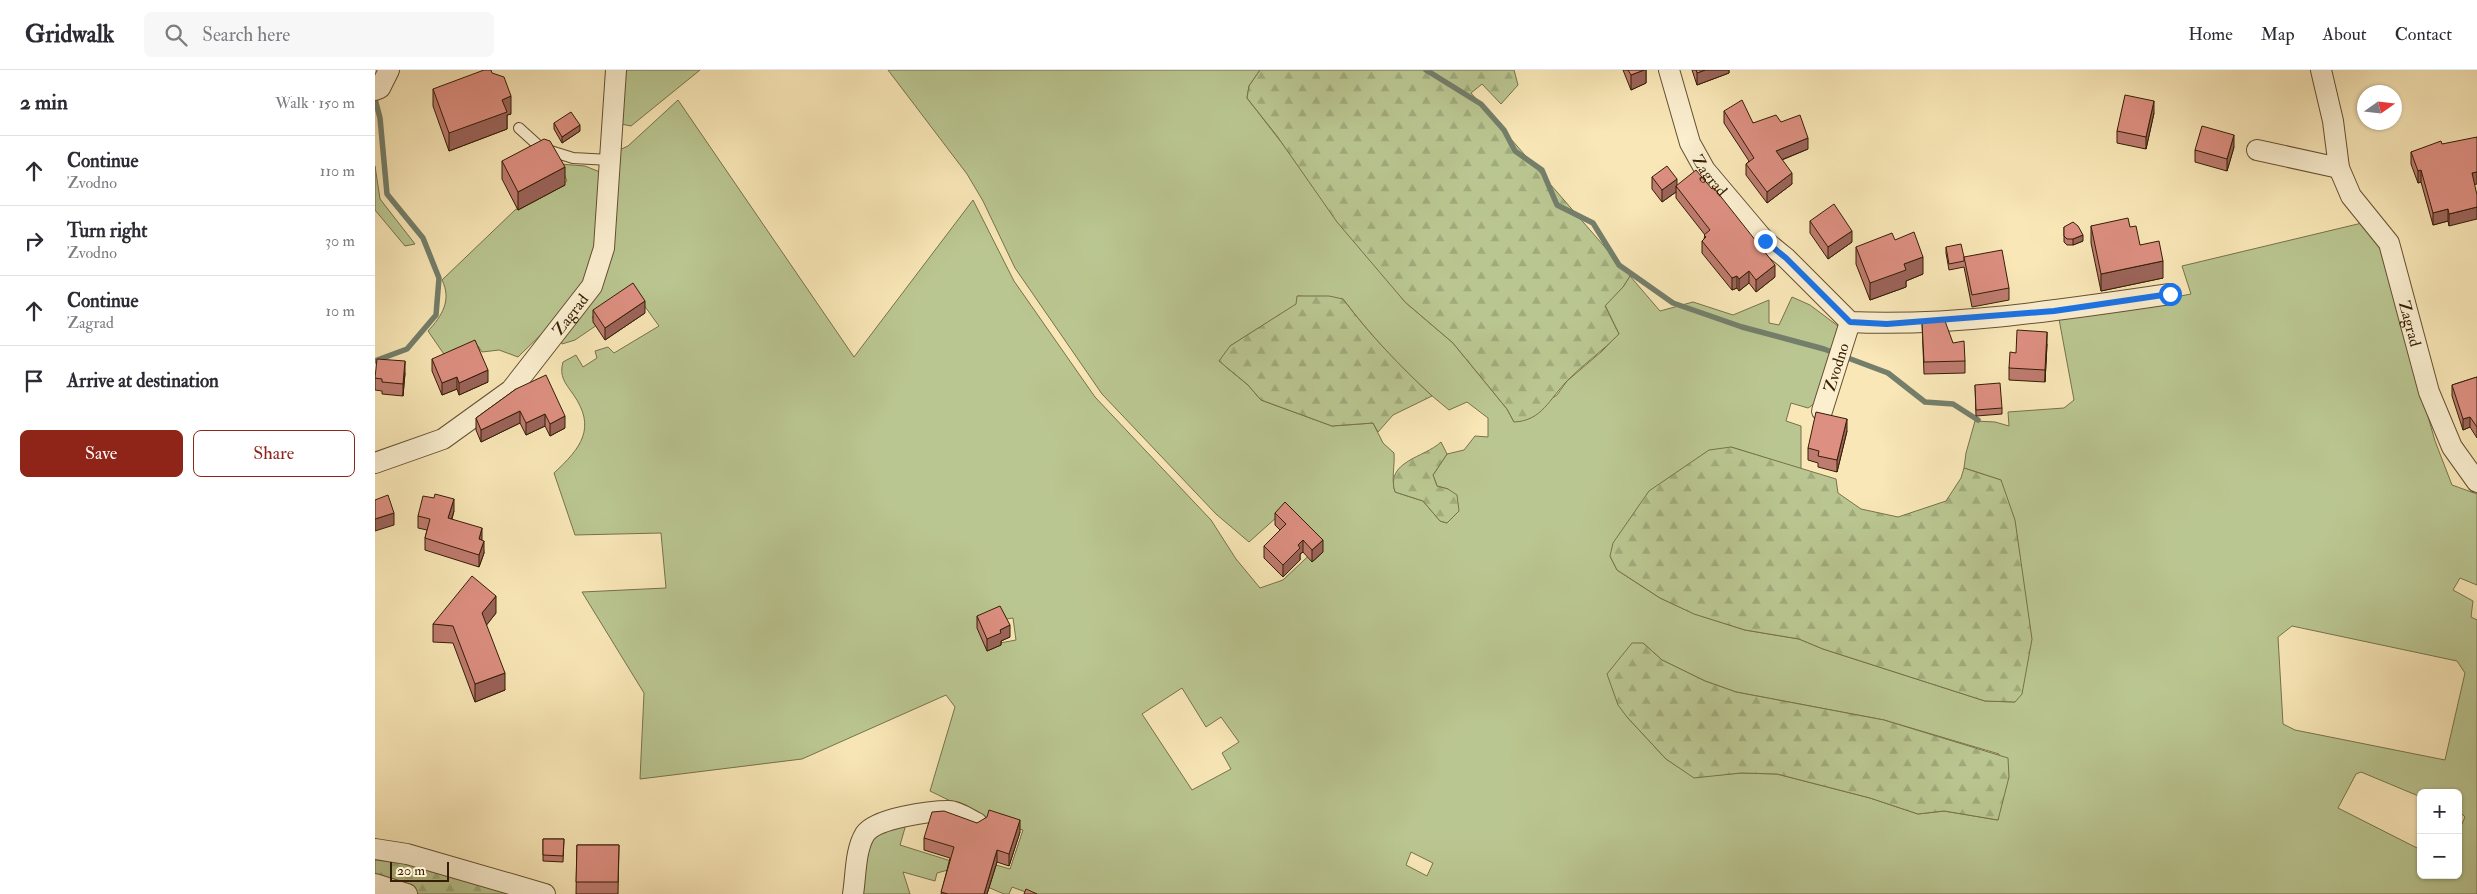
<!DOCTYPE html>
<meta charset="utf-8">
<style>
:root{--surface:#fff;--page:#f7f7f7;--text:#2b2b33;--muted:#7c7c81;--line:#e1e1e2;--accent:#8f2418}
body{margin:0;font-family:"IM FELL Double Pica",serif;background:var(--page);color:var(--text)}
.controls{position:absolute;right:15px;bottom:15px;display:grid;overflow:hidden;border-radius:8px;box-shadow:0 1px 4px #0004}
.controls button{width:45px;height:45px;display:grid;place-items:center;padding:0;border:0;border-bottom:1px solid var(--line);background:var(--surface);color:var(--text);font:25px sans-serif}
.compass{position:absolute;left:1982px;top:15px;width:45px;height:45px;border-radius:50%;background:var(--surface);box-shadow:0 1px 4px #0004;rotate:76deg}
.scale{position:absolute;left:15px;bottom:12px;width:59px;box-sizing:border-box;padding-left:5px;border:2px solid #341e04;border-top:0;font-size:14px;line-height:18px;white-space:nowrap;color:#341e04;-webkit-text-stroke:4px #fbefd0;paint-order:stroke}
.stop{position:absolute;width:15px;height:15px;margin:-11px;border:4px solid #1a73e8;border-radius:50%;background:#fff}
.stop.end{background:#1a73e8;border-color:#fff;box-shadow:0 1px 5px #0008}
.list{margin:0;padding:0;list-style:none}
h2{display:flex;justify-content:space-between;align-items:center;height:65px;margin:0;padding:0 20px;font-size:21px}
h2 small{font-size:16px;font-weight:400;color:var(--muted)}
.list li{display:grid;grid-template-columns:32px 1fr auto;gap:15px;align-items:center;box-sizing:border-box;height:70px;padding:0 20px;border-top:1px solid var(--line)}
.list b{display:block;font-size:19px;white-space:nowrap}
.list p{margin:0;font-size:16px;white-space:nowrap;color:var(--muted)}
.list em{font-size:16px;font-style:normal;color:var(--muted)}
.actions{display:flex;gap:10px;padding:15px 20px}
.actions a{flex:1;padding:11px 0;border:1px solid var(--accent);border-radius:8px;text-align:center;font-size:18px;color:var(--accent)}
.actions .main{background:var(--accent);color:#fff}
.icon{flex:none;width:28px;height:28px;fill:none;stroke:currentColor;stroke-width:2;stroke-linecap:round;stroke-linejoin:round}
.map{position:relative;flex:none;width:2102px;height:824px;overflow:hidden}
header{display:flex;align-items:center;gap:30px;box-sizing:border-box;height:70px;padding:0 25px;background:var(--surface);border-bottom:1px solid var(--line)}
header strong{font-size:24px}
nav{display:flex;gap:28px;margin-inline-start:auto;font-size:18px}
.search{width:350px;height:45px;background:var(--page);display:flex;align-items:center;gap:12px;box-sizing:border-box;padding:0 18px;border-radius:8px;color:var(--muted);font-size:19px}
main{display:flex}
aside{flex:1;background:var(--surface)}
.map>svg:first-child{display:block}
.green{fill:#bac691;stroke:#77724a;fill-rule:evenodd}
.forest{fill:url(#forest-firs);stroke:#77724a}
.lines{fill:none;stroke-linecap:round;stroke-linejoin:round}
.stream{stroke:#747f6b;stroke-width:5.5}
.lane-casing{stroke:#655031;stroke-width:12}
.street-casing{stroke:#655031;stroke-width:22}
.lane{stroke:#fbefd0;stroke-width:10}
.street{stroke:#fbefd0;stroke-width:20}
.wall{fill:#be7b6f;stroke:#341e04}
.shaded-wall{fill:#9b645a;stroke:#341e04}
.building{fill:#dd8f81;stroke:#341e04}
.route{stroke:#1a73e8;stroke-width:6}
.labels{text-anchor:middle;stroke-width:4.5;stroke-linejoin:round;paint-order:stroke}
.street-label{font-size:16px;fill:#341e04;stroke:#fbefd0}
</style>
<header>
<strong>Gridwalk</strong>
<div class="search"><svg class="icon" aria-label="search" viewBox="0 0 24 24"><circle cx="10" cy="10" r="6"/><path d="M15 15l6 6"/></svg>Search here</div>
<nav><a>Home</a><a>Map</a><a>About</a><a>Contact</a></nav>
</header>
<main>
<aside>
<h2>2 min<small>Walk · 150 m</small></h2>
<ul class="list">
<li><svg class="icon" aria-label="ahead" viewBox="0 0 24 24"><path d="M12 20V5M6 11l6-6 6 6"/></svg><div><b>Continue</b><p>Zvodno</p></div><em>110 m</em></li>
<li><svg class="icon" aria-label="right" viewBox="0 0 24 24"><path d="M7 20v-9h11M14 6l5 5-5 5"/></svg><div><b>Turn right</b><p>Zvodno</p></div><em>30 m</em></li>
<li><svg class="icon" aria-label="ahead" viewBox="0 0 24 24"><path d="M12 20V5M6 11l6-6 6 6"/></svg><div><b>Continue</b><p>Zagrad</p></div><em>10 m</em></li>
<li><svg class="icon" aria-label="arrive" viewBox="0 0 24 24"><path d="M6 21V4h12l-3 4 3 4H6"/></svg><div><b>Arrive at destination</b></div></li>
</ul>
<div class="actions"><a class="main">Save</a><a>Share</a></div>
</aside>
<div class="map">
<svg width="2102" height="824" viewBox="0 0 2102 824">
<defs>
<pattern id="forest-firs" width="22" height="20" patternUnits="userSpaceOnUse" patternTransform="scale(1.25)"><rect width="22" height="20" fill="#bac691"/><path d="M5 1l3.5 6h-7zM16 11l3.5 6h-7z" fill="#a0aa7b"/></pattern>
</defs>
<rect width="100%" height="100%" fill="#f9e7b7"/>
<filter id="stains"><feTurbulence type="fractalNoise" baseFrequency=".004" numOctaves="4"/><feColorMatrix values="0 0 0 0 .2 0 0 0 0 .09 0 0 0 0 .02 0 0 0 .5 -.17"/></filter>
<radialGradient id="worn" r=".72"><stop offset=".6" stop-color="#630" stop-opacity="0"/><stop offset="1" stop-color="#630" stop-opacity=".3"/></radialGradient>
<g class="green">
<path d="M250 0H325L256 56 246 54Z"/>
<path d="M513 0H885L874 16 872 28 1030 232 1078 273 1132 339 1139 352 1182 325 1192 311 1226 282 1244 264 1230 235 1248 217 1255 206 1285 241 1318 232 1358 245 1394 230V253L1404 255 1417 227 1435 235 1463 256 1442 332 1433 338 1416 333 1411 351 1426 356V399L1356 377 1235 486 1242 500 1285 528 1320 544 1370 560 1424 569 1448 579 1610 631 1640 632 1626 410 1589 398 1591 383 1600 351 1620 352 1634 356 1633 342 1689 338 1699 330 1684 249 1816 224 1807 196 1987 153 2004 175 2060 371 2077 415 2102 424V515L2085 508 2078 520 2098 531 2096 547 2102 550V824H656L637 817 634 824H629L573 800 562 803 560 811 528 802 535 824H483L489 788 498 764 532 751 525 775 592 796 596 788 635 799 648 760 596 744 592 739 555 721 580 637 571 625 427 689 265 709 269 623 207 522 291 518 286 463 200 465 179 403C206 378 222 358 198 324 190 313 184 306 188 292L201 285 208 297 222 288 220 281 233 277 239 283 284 256 258 220 217 247 222 255 200 270 187 274 186 269 222 220 242 81 253 76 303 30 479 287 598 130 639 211 720 327 836 450 861 489 885 518 908 510 945 475 912 438 874 472 841 444 727 324 640 198 608 131 592 104ZM923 226 968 229C999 270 1034 308 1074 340L1092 332 1113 348V367L1100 366 1089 380 1072 384 1058 405 1062 416 1073 419 1072 453 1065 451 1048 431 1020 422C1016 409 1020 397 1019 383L1008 373 998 353 957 356 886 330 873 315 851 297 855 276 922 234ZM638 548 641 570 614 575 610 552ZM1917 556 2082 591 2090 603 2070 690 1920 660 1908 654 1903 567ZM1268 573 1287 590 1330 611 1361 622 1509 650 1624 684 1623 750 1569 741 1543 744 1495 728 1402 704 1366 703 1319 707 1291 689 1252 647ZM807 618 831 657 846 647 864 672 847 683 856 699 817 720 767 644ZM1986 702 2046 727V723H2083V740L2090 747 2083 763V805H2046V780L1963 738 1981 704ZM1036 782 1058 793 1052 806 1031 795Z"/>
<path d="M185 94 210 96 225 102C223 128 224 154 220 179 213 225 174 256 143 287L124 280 107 282 103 276 73 290 53 261C67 246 77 230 67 210L140 140 192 111Z"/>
<path d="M0 96 5 129 40 174 30 176 0 140Z"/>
</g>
<g class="forest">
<path d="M885 0H1139L1143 15 1126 34 1107 14 1096 23 1255 206 1248 217 1230 236 1244 264C1228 281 1208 294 1192 311 1175 328 1167 351 1139 352L1132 339 1078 273 1030 232 962 152 902 66 872 28 874 16Z"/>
<path d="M922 226H954L968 229C994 264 1025 296 1057 326L1018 345 1003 362 998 353 957 356 886 330 873 315 844 291 855 276 921 234Z"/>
<path d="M1066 372 1072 384 1058 405 1062 416 1073 419 1082 425 1084 441 1072 453 1065 451 1048 431 1020 422C1010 391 1049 388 1066 372Z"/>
<path d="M1356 377 1461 409 1463 423 1486 439 1523 447 1571 431 1586 408 1589 398 1626 410 1640 450 1657 569 1647 624 1640 632 1610 631 1448 579 1424 569 1370 560 1319 544 1285 528 1242 500 1235 486 1238 473 1274 421 1334 380Z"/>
<path d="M1257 573H1268L1287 590 1330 611 1361 622 1509 650 1633 688 1634 707 1623 750 1569 741 1543 744 1495 728 1402 704 1366 703 1319 708 1291 689 1252 647 1243 635 1232 604Z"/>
<path d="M0 786 146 824H41L0 809Z"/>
</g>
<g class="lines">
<g class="stream">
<path d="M1051 0 1106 34 1129 60 1140 81 1167 100 1182 135 1218 153 1244 195 1298 233 1367 257 1449 279 1513 303 1550 332 1578 334 1603 350"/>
<path d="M0 29 5 48 12 124 48 168 64 208 61 245 32 279 0 291"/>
</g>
<g class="lane-casing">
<path id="lane" d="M144 58 166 78 198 88 235 90"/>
</g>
<g class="street-casing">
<g id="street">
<path id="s1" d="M1294 0 1315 73 1330 100 1390 171 1411 188 1475 252C1579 257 1692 239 1795 224"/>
<path id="s2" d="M1946 0 1958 51 1964 98 1976 126 2014 173 2054 322 2077 377 2102 412"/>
<path d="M0 20 5 18 14 0"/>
<path d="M1882 80 1964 98"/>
<path id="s3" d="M1447 341 1475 252"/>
<path id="s4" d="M0 393 68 369 136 320 217 216 229 178 241 0"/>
<path d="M0 779 32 784 170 824"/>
<path d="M0 814 32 824"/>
<path d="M478 824C481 806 480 780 490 764 501 748 555 741 574 741 582 741 594 749 602 753"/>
</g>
</g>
<use href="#lane" class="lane"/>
<use href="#street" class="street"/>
</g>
<g class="wall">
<path d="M1248 0H1271V13L1256 20Z"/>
<path d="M1317 0H1354V3L1322 15Z"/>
<path d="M58 19 136 44 132 45V59L74 81 58 36Z"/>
<path d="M1349 41 1378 53 1406 52 1433 79 1407 90 1417 114 1392 133 1371 105V94L1374 91 1349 53Z"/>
<path d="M1779 43 1771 79 1742 73V61Z"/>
<path d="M179 53 205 61 187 73 179 59Z"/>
<path d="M2067 74 2099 114 2074 156 2073 151 2058 155 2046 112 2043 113 2036 94V82Z"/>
<path d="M1859 77 1852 101 1820 92V80Z"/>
<path d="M127 91 190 115 143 140 127 109Z"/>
<path d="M1277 107 1302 115 1400 207 1381 222 1374 213 1364 221 1362 218 1357 220 1327 183V171L1329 169 1330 165 1301 128V122L1287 132 1277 119Z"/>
<path d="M1435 151 1477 172 1453 189 1435 163Z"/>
<path d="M1716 156 1755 157 1765 175 1788 208 1726 221 1716 173Z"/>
<path d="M1689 157 1708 171 1698 175H1692L1689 172Z"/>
<path d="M1481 177 1548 204 1531 211V217L1495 230 1481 194Z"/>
<path d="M1571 177 1589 187 1634 218V230L1597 237 1589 197 1574 200 1571 183Z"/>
<path d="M218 240 270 243 230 270 218 252Z"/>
<path d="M1547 252 1578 273 1590 291V303L1549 304Z"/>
<path d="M1672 274 1670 312 1634 310V298L1641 283Z"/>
<path d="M57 289 113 312 84 325 82 319 67 325 57 301Z"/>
<path d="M30 303 28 326 7 324V321L0 320V308Z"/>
<path d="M2102 307V368L2095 357 2088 360 2077 326V315Z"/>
<path d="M1600 315 1627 338V344L1601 346Z"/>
<path d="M141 319 190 358 175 366 170 356 151 365 145 353 106 372 101 360V348Z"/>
<path d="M1472 361 1462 402 1443 397V393L1433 390V378Z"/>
<path d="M79 441 77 449 107 470 109 483 104 497 50 480V468L52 460 43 458V446Z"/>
<path d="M900 443 948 482 937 492 928 482 925 484V490L908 507 889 488V476L905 460 900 455Z"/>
<path d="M121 543 111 555 130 620 100 632 78 573 58 572V554Z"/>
<path d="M602 546 635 567 626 571V575L612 581 602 558Z"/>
<path d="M602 753 645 762 634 796 622 792 612 824H566L575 788 549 780V768Z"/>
<path d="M168 769H189L188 792 168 791Z"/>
<path d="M202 775H244L243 824H201Z"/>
</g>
<g class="shaded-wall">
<path d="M1269 0H1271V13L1256 20V5Z"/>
<path d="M1330 0H1354V3L1322 15V3Z"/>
<path d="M136 26V44L132 45V59L74 81V63L127 30Z"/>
<path d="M1779 31V43L1771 79V67Z"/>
<path d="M205 55V61L187 73V67Z"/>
<path d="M1859 65V77L1852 101V89Z"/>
<path d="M1433 68V79L1401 92V81Z"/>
<path d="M190 97V115L143 140V122Z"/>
<path d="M2046 100V112L2043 113V101Z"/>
<path d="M2102 102V114L2097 115V103Z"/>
<path d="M1417 103V114L1392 133V122Z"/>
<path d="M1302 109V118L1301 116V122L1287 132V120Z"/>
<path d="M2102 137V149L2074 156V144Z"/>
<path d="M2073 139V151L2058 155V143Z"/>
<path d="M1477 161V172L1453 189V177Z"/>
<path d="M1708 165V171L1698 175V169Z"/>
<path d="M1548 187V204L1531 211V217L1495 230V213L1529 194Z"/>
<path d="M1788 191V208L1726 221V204Z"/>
<path d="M1400 195V207L1381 222V210Z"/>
<path d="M1374 201V213L1364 221V209Z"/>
<path d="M1362 206V218L1357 220V208Z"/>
<path d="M270 231V243L230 270V258Z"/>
<path d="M1672 262V274L1670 312V300Z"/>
<path d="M30 291V303L28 326V314Z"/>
<path d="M113 300V312L84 325V313Z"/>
<path d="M82 307V319L67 325V313Z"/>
<path d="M145 341V353L106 372V360Z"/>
<path d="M170 344V356L151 365V353Z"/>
<path d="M190 346V358L175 366V354Z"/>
<path d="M2095 347V357L2088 360V349Z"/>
<path d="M1472 349V361L1462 402V390Z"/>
<path d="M79 429V441L73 460V448Z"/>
<path d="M19 443V455L0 461V449Z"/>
<path d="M107 458V470L104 469Z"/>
<path d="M928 470V482L925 484V490L908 507V495L923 475Z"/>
<path d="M948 470V482L937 492V480Z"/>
<path d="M109 471V483L104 497V485Z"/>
<path d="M121 526V543L107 561V543Z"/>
<path d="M635 555V567L626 571V575L612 581V569L625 560Z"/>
<path d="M130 603V620L100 632V614Z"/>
<path d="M645 750V762L634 796V784Z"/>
<path d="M622 780V792L612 824H609Z"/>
</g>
<g class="building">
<path d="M109 0H116L117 3 129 7 136 26 127 30 132 42 74 63 58 19Z"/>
<path d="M1253 0H1269L1256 5Z"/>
<path d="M1321 0H1330L1322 3Z"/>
<path d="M1750 25 1779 31 1771 67 1742 61Z"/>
<path d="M1367 30 1378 53 1401 45 1406 52 1425 45 1433 68 1401 81 1417 103 1392 122 1371 94 1379 88 1349 41Z"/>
<path d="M196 42 205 55 187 67 179 53Z"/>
<path d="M1827 56 1859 65 1852 89 1820 80Z"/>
<path d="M2102 67V102L2097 103 2102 125V137L2074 144 2073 139 2058 143 2046 100 2043 101 2036 82 2066 71 2067 74Z"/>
<path d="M169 69 175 71 190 97 143 122 127 91Z"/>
<path d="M1292 96 1302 109 1287 120 1277 107Z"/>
<path d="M1321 100 1337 119 1339 118 1400 195 1381 210 1374 201 1364 209 1362 206 1357 208 1327 171 1331 167 1329 165 1335 160 1301 116Z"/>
<path d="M1459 134 1477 161 1453 177 1435 151Z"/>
<path d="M1753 148 1755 157 1761 156 1765 175 1784 171 1788 191 1726 204 1716 156Z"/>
<path d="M1698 152 1703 156 1708 165 1698 169H1692L1689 166V157Z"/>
<path d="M1539 162 1548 187 1529 194 1531 200 1495 213 1481 177 1517 163 1520 170Z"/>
<path d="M1586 174 1589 187V191L1574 194 1571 177Z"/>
<path d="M1627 180 1634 218 1597 225 1589 187Z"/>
<path d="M258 213 270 231 230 258 218 240Z"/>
<path d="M1570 251 1578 273 1589 271 1590 291 1549 292 1547 252Z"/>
<path d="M1642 260 1672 262 1670 300 1634 298 1635 282 1641 283Z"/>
<path d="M100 270 113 300 84 313 82 307 67 313 57 289Z"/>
<path d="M2 289 30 291 28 314 7 312V309L0 308Z"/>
<path d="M171 305 190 346 175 354 170 344 151 353 145 341 106 360 101 348 141 319Z"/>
<path d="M2102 307V357L2095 347 2088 349 2077 315Z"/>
<path d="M1625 313 1627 338 1601 340 1600 315Z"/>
<path d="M1441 342 1472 349 1462 390 1443 386 1444 381 1433 378Z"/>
<path d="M60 424 79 429 73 448 107 458 104 469 109 471 104 485 50 468 55 449 43 446 48 426 59 428Z"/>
<path d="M13 425 19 443 0 449V430Z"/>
<path d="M910 432 948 470 937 480 928 470 923 475 925 478 908 495 889 476 911 454 900 443Z"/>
<path d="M97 506 121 526 107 543 130 603 100 614 78 556 58 554Z"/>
<path d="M625 536 635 555 625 560 626 563 612 569 602 546Z"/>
<path d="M614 740 645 750 634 784 622 780 609 824H573L566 822 579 777 549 768 557 742 569 741 602 753 612 747Z"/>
<path d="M168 769H189L188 786 168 785Z"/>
<path d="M202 775H244L243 812H201Z"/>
<path d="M651 819 662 824H649Z"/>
</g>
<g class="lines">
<path class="route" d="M1390 171 1411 188 1475 252 1512 254 1679 241 1795 224"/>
</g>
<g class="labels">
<g class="street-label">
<text dy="6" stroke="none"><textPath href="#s1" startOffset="114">Zagrad</textPath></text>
<text dy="6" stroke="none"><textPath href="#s4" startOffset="252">Zagrad</textPath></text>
<text dy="6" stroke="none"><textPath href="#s2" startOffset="274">Zagrad</textPath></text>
<text dy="6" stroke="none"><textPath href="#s3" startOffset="46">Zvodno</textPath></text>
</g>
</g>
<rect width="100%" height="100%" filter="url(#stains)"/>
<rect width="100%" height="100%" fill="url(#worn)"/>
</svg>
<div class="controls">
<button>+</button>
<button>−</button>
</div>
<svg class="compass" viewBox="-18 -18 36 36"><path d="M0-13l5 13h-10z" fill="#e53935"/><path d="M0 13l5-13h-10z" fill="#7c7c81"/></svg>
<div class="scale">20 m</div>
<div class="stop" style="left:1795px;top:224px"></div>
<div class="stop end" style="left:1390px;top:171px"></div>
</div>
</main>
